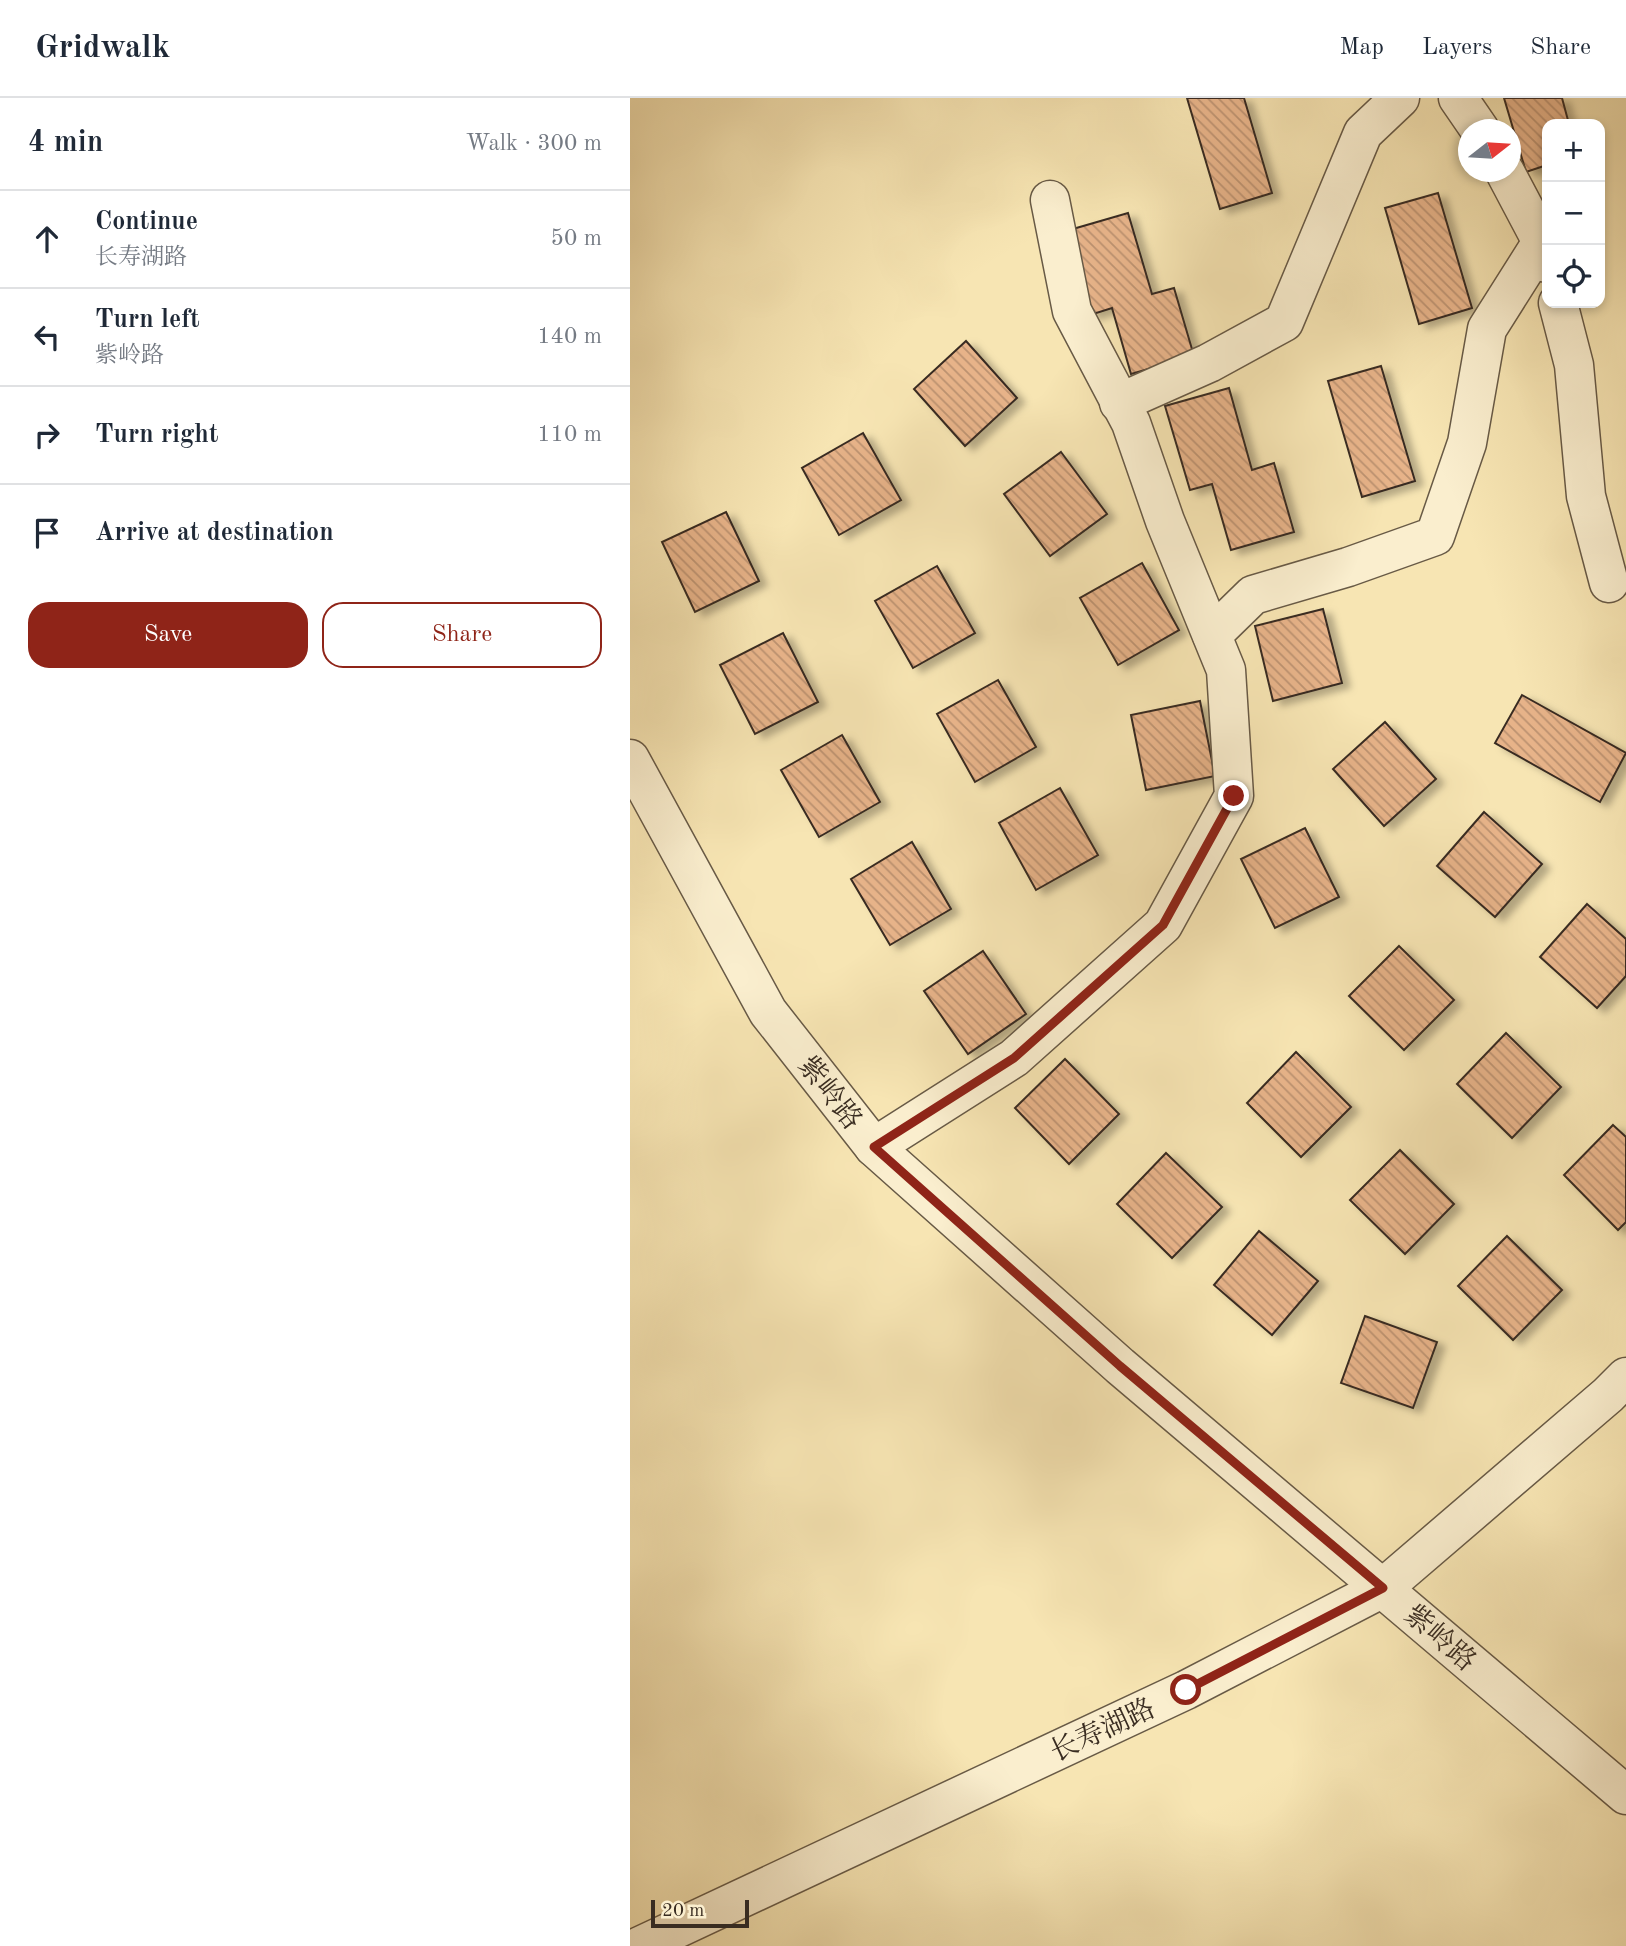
<!DOCTYPE html>
<meta charset="utf-8">
<style>
:root{--surface:#fff;--page:#f6f6f7;--text:#1f2937;--muted:#747a83;--line:#e0e1e3;--accent:#8f2418}
body{margin:0;font-family:"Old Standard TT","Noto Serif SC",serif;background:var(--page);color:var(--text)}
.controls{position:absolute;right:21px;top:21px;display:grid;overflow:hidden;border-radius:14px;box-shadow:0 4px 10px #0003}
.controls button{width:63px;height:63px;display:grid;place-items:center;padding:0;border:0;border-bottom:2px solid var(--line);background:var(--surface);color:var(--text);font:35px sans-serif}
.compass{position:absolute;left:828px;top:21px;width:63px;height:63px;border-radius:50%;background:var(--surface);box-shadow:0 4px 10px #0003;rotate:73deg}
.scale{position:absolute;left:21px;bottom:18px;width:98px;box-sizing:border-box;padding-left:7px;border:4px solid #392c21;border-top:0;font-size:19px;line-height:24px;white-space:nowrap;color:#392c21;-webkit-text-stroke:5px #faeece;paint-order:stroke}
.stop{position:absolute;width:21px;height:21px;margin:-16px;border:5px solid #8f2418;border-radius:50%;background:#fff}
.stop.end{background:#8f2418;border-color:#fff;box-shadow:0 2px 7px #0008}
.list{margin:0;padding:0;list-style:none}
h2{display:flex;justify-content:space-between;align-items:center;height:91px;margin:0;padding:0 28px;font-size:30px}
h2 small{font-size:23px;font-weight:400;color:var(--muted)}
.list li{display:grid;grid-template-columns:46px 1fr auto;gap:21px;align-items:center;box-sizing:border-box;height:98px;padding:0 28px;border-top:2px solid var(--line)}
.list b{display:block;font-size:26px;white-space:nowrap}
.list p{margin:0;font-size:23px;white-space:nowrap;color:var(--muted)}
.list em{font-size:23px;font-style:normal;color:var(--muted)}
.actions{display:flex;gap:14px;padding:21px 28px}
.actions a{flex:1;padding:16px 0;border:2px solid var(--accent);border-radius:21px;text-align:center;font-size:24px;color:var(--accent)}
.actions .main{background:var(--accent);color:#fff}
.icon{flex:none;width:38px;height:38px;fill:none;stroke:currentColor;stroke-width:2;stroke-linecap:round;stroke-linejoin:round}
.map{position:relative;flex:none;width:996px;height:1848px;overflow:hidden}
header{display:flex;align-items:center;gap:42px;box-sizing:border-box;height:98px;padding:0 35px;background:var(--surface);border-bottom:2px solid var(--line)}
header strong{font-size:33px}
nav{display:flex;gap:38px;margin-inline-start:auto;font-size:24px}
main{display:flex}
aside{flex:1;background:var(--surface)}
.map>svg:first-child{display:block}
.building{fill:url(#building-back-hatch);stroke:#392c21;stroke-width:2;filter:url(#shadow)}
.lines{fill:none;stroke-linecap:round;stroke-linejoin:round}
.minor-casing{stroke:#685a46;stroke-width:41}
.minor{stroke:#faeece;stroke-width:38}
.route{stroke:#8f2418;stroke-width:9}
.labels{text-anchor:middle;stroke-width:5;stroke-linejoin:round;paint-order:stroke}
.street-label{font-size:28px;fill:#392c21;stroke:#faeece}
</style>
<header>
<strong>Gridwalk</strong>
<nav><a>Map</a><a>Layers</a><a>Share</a></nav>
</header>
<main>
<aside>
<h2>4 min<small>Walk · 300 m</small></h2>
<ul class="list">
<li><svg class="icon" aria-label="ahead" viewBox="0 0 24 24"><path d="M12 20V5M6 11l6-6 6 6"/></svg><div><b>Continue</b><p>长寿湖路</p></div><em>50 m</em></li>
<li><svg class="icon" aria-label="left" viewBox="0 0 24 24"><path d="M17 20v-9H6M10 6l-5 5 5 5"/></svg><div><b>Turn left</b><p>紫岭路</p></div><em>140 m</em></li>
<li><svg class="icon" aria-label="right" viewBox="0 0 24 24"><path d="M7 20v-9h11M14 6l5 5-5 5"/></svg><div><b>Turn right</b></div><em>110 m</em></li>
<li><svg class="icon" aria-label="arrive" viewBox="0 0 24 24"><path d="M6 21V4h12l-3 4 3 4H6"/></svg><div><b>Arrive at destination</b></div></li>
</ul>
<div class="actions"><a class="main">Save</a><a>Share</a></div>
</aside>
<div class="map">
<svg width="996" height="1848" viewBox="0 0 996 1848">
<defs>
<pattern id="building-back-hatch" width="6" height="6" patternUnits="userSpaceOnUse" patternTransform="scale(1.75)"><rect width="6" height="6" fill="#e7b389"/><path d="M-1 5l2 2M0 0l6 6M5-1l2 2" fill="none" stroke="#bc9270"/></pattern>
<filter id="shadow"><feDropShadow dx="8" dy="4.5" stdDeviation="3.5" flood-color="#0004"/></filter>
</defs>
<rect width="100%" height="100%" fill="#f7e5b3"/>
<filter id="stains"><feTurbulence type="fractalNoise" baseFrequency=".00286" numOctaves="4"/><feColorMatrix values="0 0 0 0 .2 0 0 0 0 .09 0 0 0 0 .02 0 0 0 .5 -.17"/></filter>
<radialGradient id="worn" r=".72"><stop offset=".6" stop-color="#630" stop-opacity="0"/><stop offset="1" stop-color="#630" stop-opacity=".3"/></radialGradient>
<g class="building">
<path d="M557 0H614L642 95 590 111Z"/>
<path d="M874 0H932L939 26H917V67L896 74Z"/>
<path d="M808 95 842 210 789 226 755 110Z"/>
<path d="M498 115 522 196 544 190 564 258 501 276 482 210 460 217 436 133Z"/>
<path d="M336 243 387 300 335 348 284 291Z"/>
<path d="M751 268 785 383 732 399 698 283Z"/>
<path d="M599 290 622 372 644 365 664 434 601 452 582 386 560 392 535 308Z"/>
<path d="M233 335 271 402 209 437 172 370Z"/>
<path d="M431 354 477 416 420 458 374 396Z"/>
<path d="M96 414 129 483 65 514 32 444Z"/>
<path d="M512 465 549 532 488 567 450 500Z"/>
<path d="M307 468 345 535 283 570 245 503Z"/>
<path d="M693 511 712 585 643 603 625 528Z"/>
<path d="M153 535 188 604 125 636 90 567Z"/>
<path d="M368 582 406 649 345 684 307 616Z"/>
<path d="M892 597 996 655 970 704 865 645Z"/>
<path d="M570 603 585 678 516 692 501 617Z"/>
<path d="M755 624 806 681 754 728 703 671Z"/>
<path d="M212 637 250 704 189 739 151 672Z"/>
<path d="M430 690 468 757 406 792 369 725Z"/>
<path d="M854 714 912 766 865 819 807 768Z"/>
<path d="M675 730 709 799 645 830 611 761Z"/>
<path d="M282 744 321 811 260 847 221 781Z"/>
<path d="M957 806 996 841V878L967 910 910 859Z"/>
<path d="M769 848 824 902 774 952 719 898Z"/>
<path d="M353 853 396 916 338 956 294 893Z"/>
<path d="M876 935 931 989 882 1040 827 986Z"/>
<path d="M666 954 721 1009 671 1059 617 1005Z"/>
<path d="M435 961 489 1016 439 1066 385 1010Z"/>
<path d="M983 1027 996 1039V1124L988 1132 934 1077Z"/>
<path d="M770 1052 824 1106 775 1156 720 1102Z"/>
<path d="M536 1055 592 1109 542 1160 487 1106Z"/>
<path d="M629 1133 688 1183 642 1237 584 1187Z"/>
<path d="M877 1138 932 1192 883 1242 828 1188Z"/>
<path d="M735 1218 807 1244 783 1310 711 1285Z"/>
</g>
<g class="lines">
<g class="minor-casing">
<g id="minor">
<path d="M828 0 850 32"/>
<path d="M875 74 912 144 917 165"/>
<path d="M928 205 944 267 956 398 979 485"/>
<path d="M489 305 579 265 654 224 733 35 770 0"/>
<path d="M582 537 623 497 718 469 805 438 837 345 857 231 912 144"/>
<path d="M0 661 138 914 244 1049 490 1268 996 1697"/>
<path d="M244 1049 384 960 533 827 604 698 596 572 535 423 501 325 442 213 420 102"/>
<path d="M10 1848 556 1592 753 1490 978 1297 996 1279"/>
</g>
</g>
<use href="#minor" class="minor"/>
</g>
<g class="lines">
<path class="route" d="M556 1592 753 1490 490 1268 244 1049 384 960 533 827 604 698"/>
</g>
<g class="labels">
<g class="street-label">
<text transform="translate(201 994) rotate(52)" y="10">紫岭路</text>
<text transform="translate(811 1539) rotate(41)" y="10">紫岭路</text>
<text transform="translate(472 1631) rotate(-25)" y="10">长寿湖路</text>
</g>
</g>
<rect width="100%" height="100%" filter="url(#stains)"/>
<rect width="100%" height="100%" fill="url(#worn)"/>
</svg>
<div class="controls">
<button>+</button>
<button>−</button>
<button><svg class="icon" aria-label="locate" viewBox="0 0 24 24"><circle cx="12" cy="12" r="6"/><path d="M12 2v4M12 18v4M2 12h4M18 12h4"/></svg></button>
</div>
<svg class="compass" viewBox="-18 -18 36 36"><path d="M0-13l5 13h-10z" fill="#e53935"/><path d="M0 13l5-13h-10z" fill="#747a83"/></svg>
<div class="scale">20 m</div>
<div class="stop" style="left:556px;top:1592px"></div>
<div class="stop end" style="left:604px;top:698px"></div>
</div>
</main>
